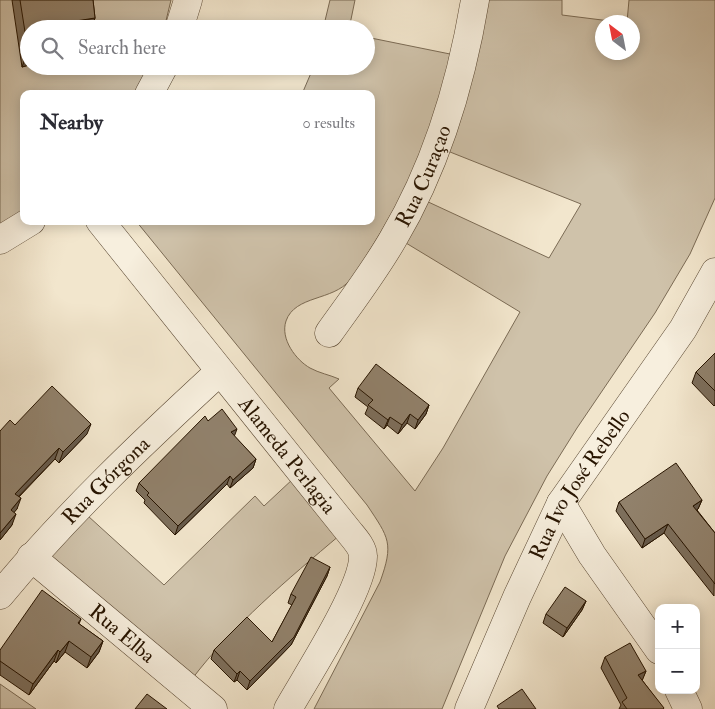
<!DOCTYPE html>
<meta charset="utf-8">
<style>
:root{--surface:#fff;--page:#f2f2f3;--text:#2b2b33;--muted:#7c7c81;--line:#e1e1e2}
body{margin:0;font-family:"IM FELL Double Pica",serif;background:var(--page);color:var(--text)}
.controls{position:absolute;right:15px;bottom:15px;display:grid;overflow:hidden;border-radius:10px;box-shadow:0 2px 12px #0003}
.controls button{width:45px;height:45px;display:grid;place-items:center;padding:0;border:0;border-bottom:1px solid var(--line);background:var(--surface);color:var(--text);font:25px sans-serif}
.compass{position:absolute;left:595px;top:15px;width:45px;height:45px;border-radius:50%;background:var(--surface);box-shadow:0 2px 12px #0003;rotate:328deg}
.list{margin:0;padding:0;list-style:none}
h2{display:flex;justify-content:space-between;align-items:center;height:65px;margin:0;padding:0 20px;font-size:21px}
h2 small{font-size:16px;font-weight:400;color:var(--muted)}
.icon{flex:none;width:28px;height:28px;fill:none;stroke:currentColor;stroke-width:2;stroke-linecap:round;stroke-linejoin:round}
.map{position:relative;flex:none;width:715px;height:709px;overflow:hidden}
.search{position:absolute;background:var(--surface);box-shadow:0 2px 12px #0003;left:20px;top:20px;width:355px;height:55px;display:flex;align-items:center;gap:12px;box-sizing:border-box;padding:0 18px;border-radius:28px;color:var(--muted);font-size:19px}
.panel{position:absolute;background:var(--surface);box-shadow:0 2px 12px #0003;left:20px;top:90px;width:355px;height:135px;border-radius:10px}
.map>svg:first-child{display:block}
.green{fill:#cfc2aa;stroke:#7b6b55}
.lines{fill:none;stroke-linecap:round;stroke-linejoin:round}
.minor-casing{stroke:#5a4833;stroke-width:29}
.minor{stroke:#f7efde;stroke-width:28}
.wall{fill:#7d6f5c;stroke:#271400}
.shaded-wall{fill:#665a4b;stroke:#271400}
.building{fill:#91816b;stroke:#271400}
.labels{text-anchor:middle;stroke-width:5;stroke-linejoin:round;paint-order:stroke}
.street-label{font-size:21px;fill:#271400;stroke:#f7efde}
</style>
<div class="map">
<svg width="715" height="709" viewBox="0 0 715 709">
<rect width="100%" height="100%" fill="#f2e6cd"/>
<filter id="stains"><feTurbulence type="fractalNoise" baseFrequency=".004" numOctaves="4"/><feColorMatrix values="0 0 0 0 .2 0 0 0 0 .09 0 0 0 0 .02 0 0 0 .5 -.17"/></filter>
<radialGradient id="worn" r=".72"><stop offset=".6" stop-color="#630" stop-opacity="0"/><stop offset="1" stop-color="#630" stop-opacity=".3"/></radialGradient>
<g class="green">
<path d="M0 0H171L164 29H29V66H149L134 94H24V215L0 229Z"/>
<path d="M330 0H355L349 29H323Z"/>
<path d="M483 0H562V15L618 22H602V52H632V22H627L629 0H715V198L690 254 655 313 577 428 547 476 505 556 442 709H314L380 582C394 543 389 538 367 505L136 221H371V94H302L314 66H366V37L450 54C439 122 409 187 373 245 365 257 359 270 350 280 333 301 295 295 286 321 280 339 296 360 310 368 319 373 330 375 339 379L329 388 415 491 443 448 520 312 401 240 424 200 549 258 581 204 445 150Z"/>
<path d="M294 478 340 535C288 579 233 625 192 679L51 560V545L88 516 164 585 255 496 264 506Z"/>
<path d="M0 684 36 709H0Z"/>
</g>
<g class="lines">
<g class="minor-casing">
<g id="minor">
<path d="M179 29 188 0"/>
<path d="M149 94 164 66"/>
<path id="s1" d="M100 221 350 533C355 539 363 548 363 556 364 588 306 677 288 709"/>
<path d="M0 240 31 221"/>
<path id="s2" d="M329 333C351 302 374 272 393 239 437 165 461 84 475 0"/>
<path d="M561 503 592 555 659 650"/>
<path id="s3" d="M31 557 213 709"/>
<path id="s4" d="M0 595C67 514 142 443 219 372"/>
<path d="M679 690 688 709"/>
<path id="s5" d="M469 709 517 597 561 503 683 329 715 272"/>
</g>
</g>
<use href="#minor" class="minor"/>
</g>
<g class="wall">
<path d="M12 0H93L95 18 91 29H29V65L22 67Z"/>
<path d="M715 353V405L714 406 692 383 696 372Z"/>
<path d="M358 388 429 405 426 414 415 429 407 423 398 434 387 425 384 429 365 414 368 407 355 397Z"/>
<path d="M208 421 234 436 256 459 253 468 230 488 227 484 175 535 144 503 145 500 136 491 139 483Z"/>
<path d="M0 431 87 434 59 463 55 459 19 497 17 509 14 512 12 525 0 540Z"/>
<path d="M702 500 698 509 697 510 715 533 714 596 664 533 642 548 616 511 619 502Z"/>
<path d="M330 567 327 576 291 645 247 690 237 680 234 682 211 659 214 650 272 642 292 605 288 603 291 594Z"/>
<path d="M586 601 582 610 563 637 543 623 546 614Z"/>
<path d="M81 619 79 624 103 641 99 652 87 668 65 652 56 663 54 661 29 695 0 675V650Z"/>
<path d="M605 657 646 671 642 680 664 709H619L621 705 601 668Z"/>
</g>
<g class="shaded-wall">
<path d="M95 18 91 29H43L44 26Z"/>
<path d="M29 50V65L22 67 28 51Z"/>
<path d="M429 405 426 414 415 429 418 420Z"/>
<path d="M410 414 407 423 398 434 402 425Z"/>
<path d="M390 417 387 425 384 429 388 420Z"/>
<path d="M91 424 87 434 59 463 63 452Z"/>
<path d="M237 429 234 437 231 432Z"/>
<path d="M59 448 55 459 11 504 15 494Z"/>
<path d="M256 459 253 468 230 488 233 480Z"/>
<path d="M230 476 227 484 175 535 178 526Z"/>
<path d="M21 498 17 509 7 521 11 510Z"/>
<path d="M702 500 698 509 690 515 693 506Z"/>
<path d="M16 514 12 525 0 540V533Z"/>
<path d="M668 524 664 533 642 548 645 539Z"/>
<path d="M330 567 327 576 291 645 247 690 250 681Z"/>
<path d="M586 601 582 610 563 637 567 628Z"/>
<path d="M69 641 65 652 56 663 60 652Z"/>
<path d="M103 641 99 652 87 668 91 657Z"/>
<path d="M58 650 54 661 29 695 33 684Z"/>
<path d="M240 671 237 680 234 682 237 674Z"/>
<path d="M646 671 642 681 638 675Z"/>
</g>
<g class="building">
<path d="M20 0H93L95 18 44 26 45 29H29V50L28 51Z"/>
<path d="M715 353V391L696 372Z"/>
<path d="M376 364 429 405 418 420 410 414 402 425 390 417 388 420 368 405 373 400 358 388Z"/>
<path d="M52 386 91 424 63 452 59 448 15 494 21 498 11 510 16 514 0 533V431L10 420 15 425Z"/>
<path d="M222 409 237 429 231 432 256 459 233 480 230 476 178 526 147 495 149 493 139 483 205 416 208 421Z"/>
<path d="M676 463 702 500 693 506 715 533V584L668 524 645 539 619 502Z"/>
<path d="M311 557 330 567 294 637 250 681 240 671 237 674 214 650 247 617 272 642 296 597 291 594Z"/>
<path d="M565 587 586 601 567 628 546 614Z"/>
<path d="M42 590 81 619 78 623 103 641 91 657 69 641 60 652 58 650 33 684 0 661V650Z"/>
<path d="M630 643 646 671 638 675 664 708 663 709H627L622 702 627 698 605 657Z"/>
<path d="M522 689 536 709H499L497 706Z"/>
<path d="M147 694 167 709H135Z"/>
</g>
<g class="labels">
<g class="street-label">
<text dy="7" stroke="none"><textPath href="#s2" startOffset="184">Rua Curaçao</textPath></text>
<text dy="7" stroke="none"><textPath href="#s1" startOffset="300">Alameda Perlagia</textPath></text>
<text dy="7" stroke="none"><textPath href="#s4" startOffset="156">Rua Górgona</textPath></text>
<text dy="7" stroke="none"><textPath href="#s5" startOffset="251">Rua Ivo José Rebello</textPath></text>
<text dy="7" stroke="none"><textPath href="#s3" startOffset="119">Rua Elba</textPath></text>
</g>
</g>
<rect width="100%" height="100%" filter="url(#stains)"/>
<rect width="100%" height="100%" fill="url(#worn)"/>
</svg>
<div class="controls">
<button>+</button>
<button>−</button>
</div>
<svg class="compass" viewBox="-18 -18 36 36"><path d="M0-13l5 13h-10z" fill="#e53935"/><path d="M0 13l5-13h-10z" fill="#7c7c81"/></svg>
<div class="search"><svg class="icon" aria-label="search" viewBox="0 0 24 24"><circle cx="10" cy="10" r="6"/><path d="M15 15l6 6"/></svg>Search here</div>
<section class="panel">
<h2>Nearby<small>0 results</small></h2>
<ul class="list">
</ul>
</section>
</div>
